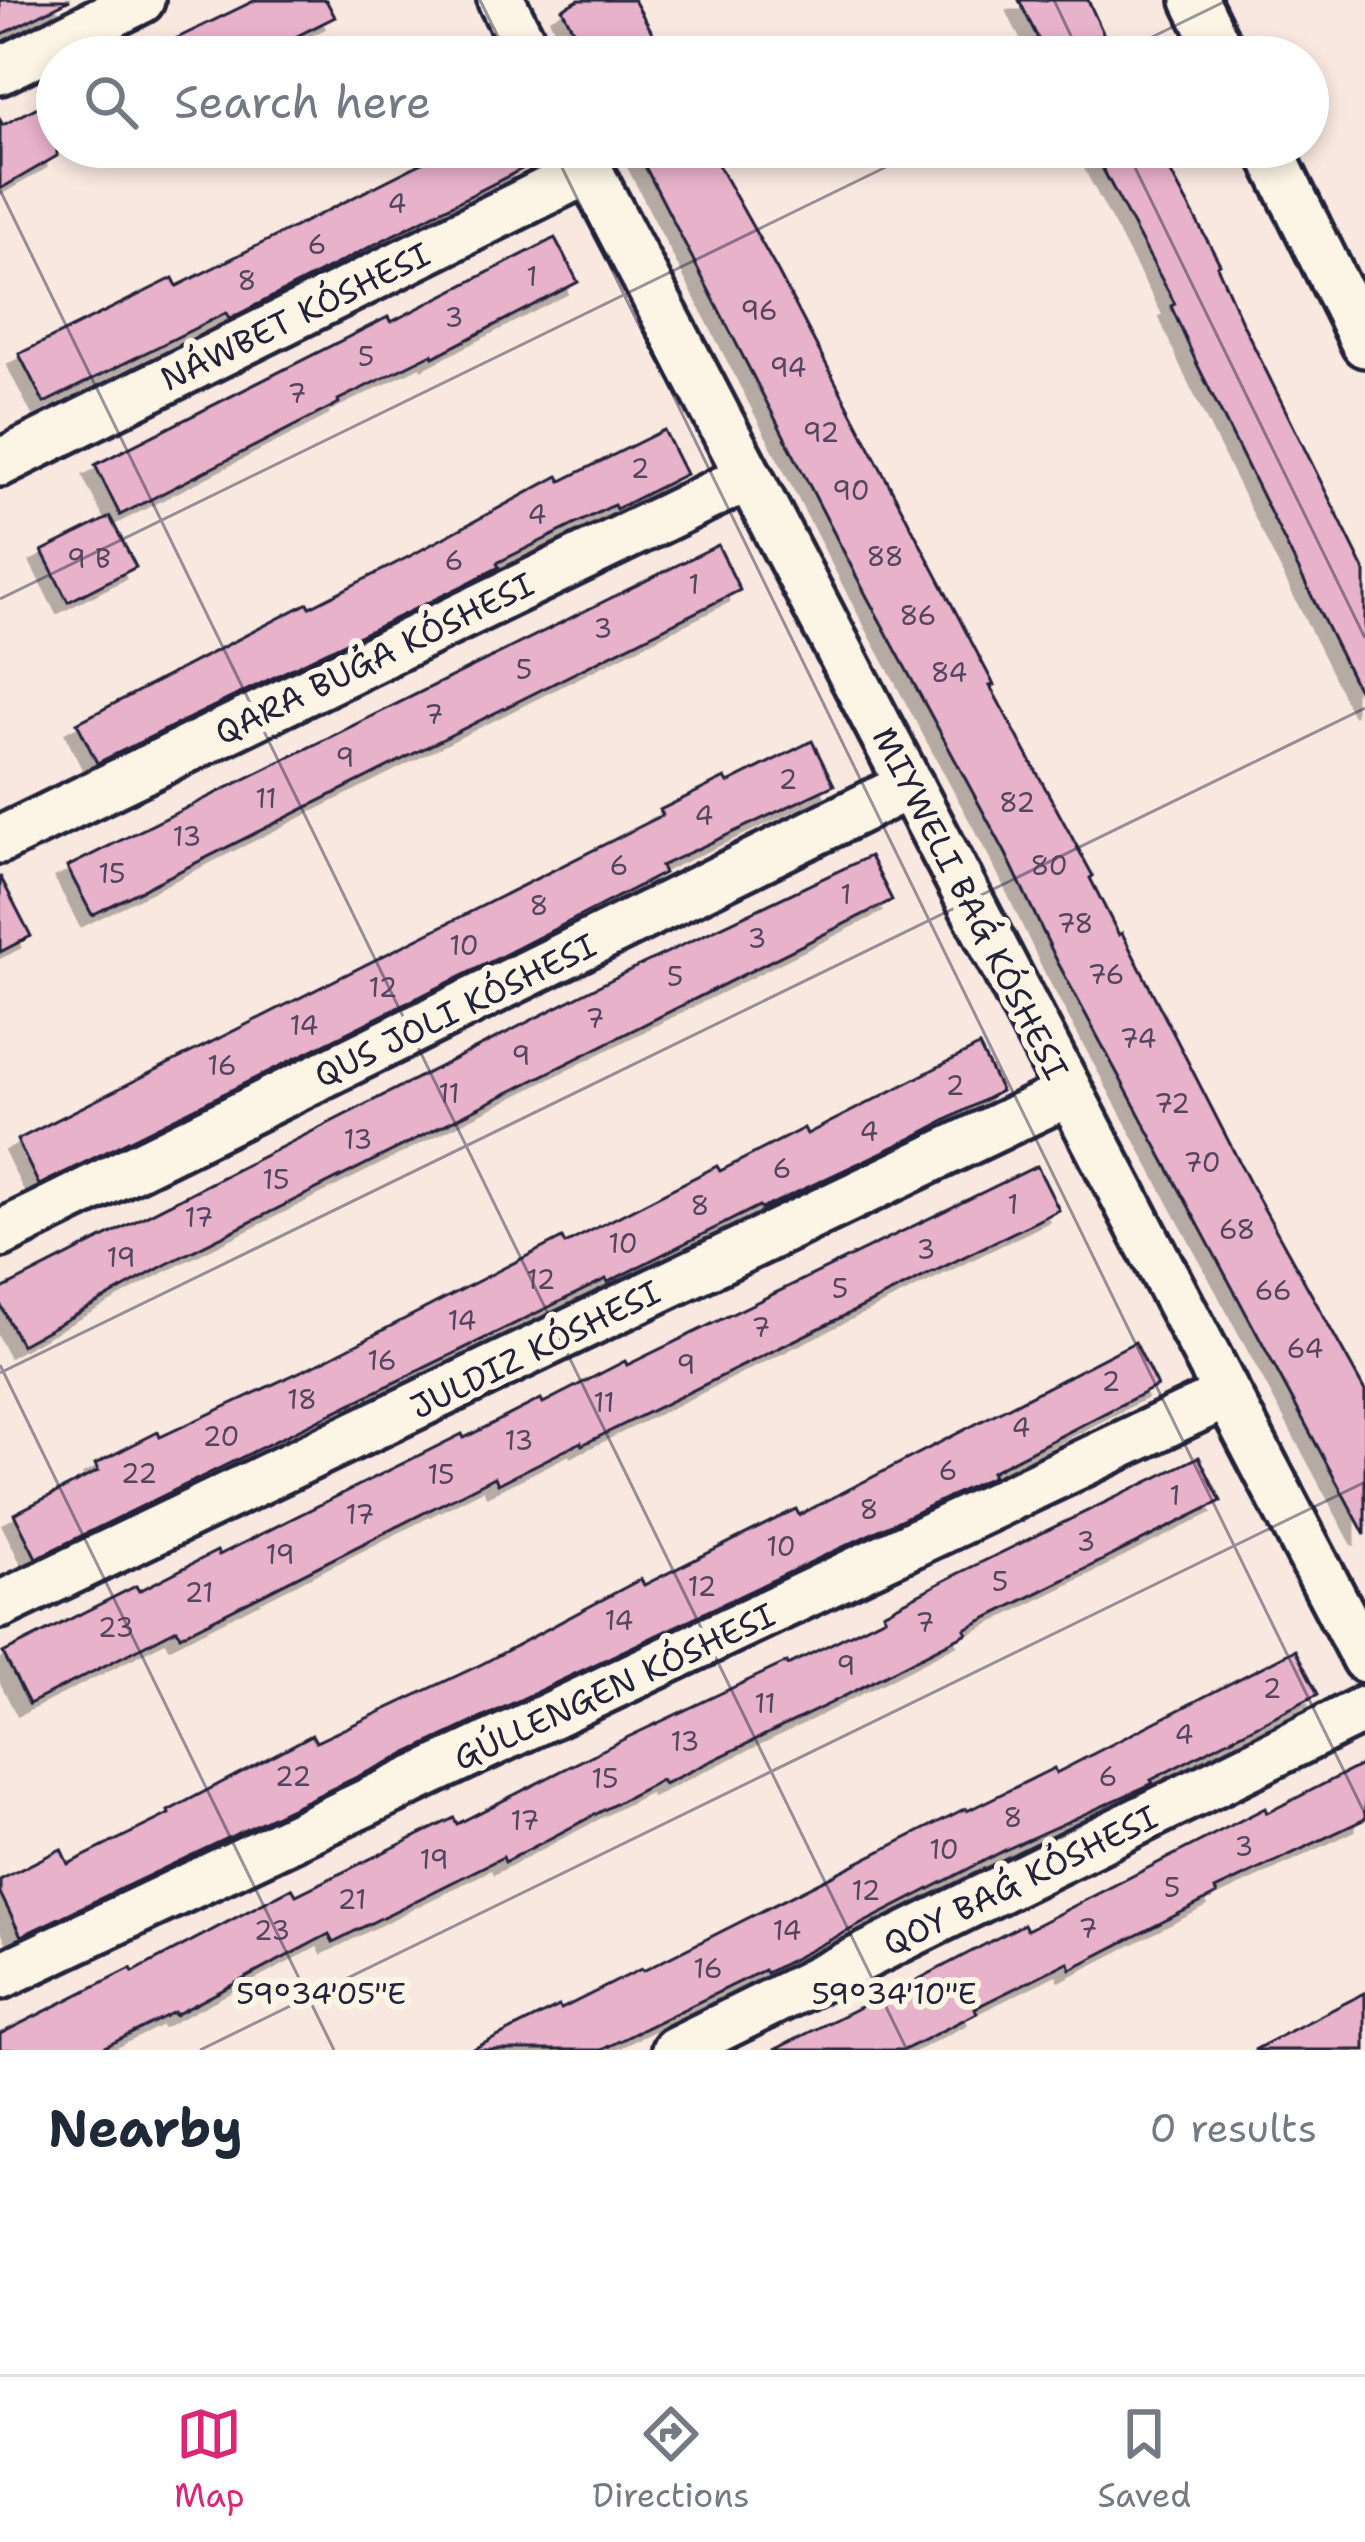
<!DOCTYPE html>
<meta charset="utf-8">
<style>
:root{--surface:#fff;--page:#f6f6f7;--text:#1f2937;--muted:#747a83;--line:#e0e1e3;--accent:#db2777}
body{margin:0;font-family:"Shantell Sans",sans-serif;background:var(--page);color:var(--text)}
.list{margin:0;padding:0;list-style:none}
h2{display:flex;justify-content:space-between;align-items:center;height:156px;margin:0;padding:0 48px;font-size:51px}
h2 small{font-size:39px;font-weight:400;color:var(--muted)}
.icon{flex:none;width:66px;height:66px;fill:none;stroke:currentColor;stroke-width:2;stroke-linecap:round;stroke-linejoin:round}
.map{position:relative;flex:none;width:1365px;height:2050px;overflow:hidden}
.search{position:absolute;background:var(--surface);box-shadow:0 6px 18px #0003;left:36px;right:36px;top:36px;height:132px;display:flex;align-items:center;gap:30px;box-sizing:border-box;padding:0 42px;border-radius:66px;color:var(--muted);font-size:45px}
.sheet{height:324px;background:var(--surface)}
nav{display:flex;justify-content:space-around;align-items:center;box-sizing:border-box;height:168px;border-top:3px solid var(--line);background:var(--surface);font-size:33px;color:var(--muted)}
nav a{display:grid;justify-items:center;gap:6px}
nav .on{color:var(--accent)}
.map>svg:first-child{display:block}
.building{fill:#e8b2cb;stroke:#22223b;stroke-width:3;filter:url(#shadow)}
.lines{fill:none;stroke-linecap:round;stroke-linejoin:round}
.minor-casing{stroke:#22223b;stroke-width:54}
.minor{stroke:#fcf5e5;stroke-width:45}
.ticks{fill:none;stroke:#22223b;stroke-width:3;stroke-opacity:0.45}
.labels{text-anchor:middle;stroke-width:12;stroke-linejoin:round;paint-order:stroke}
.number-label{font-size:27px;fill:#54465f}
.street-label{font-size:33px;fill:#22223b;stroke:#fcf5e5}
.ticks-label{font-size:30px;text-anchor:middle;fill:#22223b;stroke:#fcf5e5;stroke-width:12;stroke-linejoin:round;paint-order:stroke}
</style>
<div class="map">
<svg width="1365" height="2050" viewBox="0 0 1365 2050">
<defs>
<filter id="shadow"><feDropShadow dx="-11" dy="11" stdDeviation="0" flood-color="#0004"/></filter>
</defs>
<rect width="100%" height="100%" fill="#f8e8e0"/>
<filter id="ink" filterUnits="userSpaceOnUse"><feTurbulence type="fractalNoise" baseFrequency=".00833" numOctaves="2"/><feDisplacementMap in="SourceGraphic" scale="24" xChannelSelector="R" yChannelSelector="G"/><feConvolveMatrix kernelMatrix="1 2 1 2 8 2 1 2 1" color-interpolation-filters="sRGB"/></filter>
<g filter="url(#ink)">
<g class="building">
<path d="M0 0H70L0 35Z"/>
<path d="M256 0H326L335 17 255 57H138Z"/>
<path d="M579 0H634L666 57H587L562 9Z"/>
<path d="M1019 0H1088L1114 57H1047Z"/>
<path d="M57 97V156L0 189V120L3 125Z"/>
<path d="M454 147H514L524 168 229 319 226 313 44 403 19 354 173 278 177 286Z"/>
<path d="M635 147H708L778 272 994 685 990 686 1093 876 1090 878 1119 935 1122 933 1252 1187 1365 1391V1535L1057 961 1006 854 866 595Z"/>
<path d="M1091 147H1157L1220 264 1217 266 1242 322 1365 571V704L1197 364 1171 306 1175 304Z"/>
<path d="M555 238 578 282 433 357 432 354 338 400 339 403 120 515 95 465 388 317 391 322Z"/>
<path d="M664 430 686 474 616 509 614 505 497 563 499 567 462 586 97 763 77 723 308 603 310 607 410 556 558 476 561 481Z"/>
<path d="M110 517 136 567 68 602 42 551Z"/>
<path d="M718 545 740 590 92 915 67 867Z"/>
<path d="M812 741 834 785 661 866 664 873 502 956 39 1185 17 1140 663 815 660 810 725 778 728 783Z"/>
<path d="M870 856 892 900 165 1265 21 1345 0 1304V1290L630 970Z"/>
<path d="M0 876 31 936 0 952Z"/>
<path d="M979 1046 1001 1091 912 1138 761 1209 759 1206 608 1282 606 1279 36 1558 14 1514 98 1471 95 1464 158 1432 160 1437 323 1361 562 1238 565 1244 717 1166 720 1171 804 1128 807 1134Z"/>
<path d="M1037 1166 1059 1210 582 1445 581 1442 498 1484 495 1477 180 1636 177 1629 29 1704 3 1653 136 1586 139 1591 217 1551 219 1555 462 1434 464 1438 541 1399 543 1403 625 1361 627 1365Z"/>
<path d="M1135 1342 1157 1386 991 1472 993 1476 21 1936 0 1893V1880L61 1849 68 1864 169 1814 168 1811 312 1735 316 1742 482 1664 641 1579 644 1585 796 1509 799 1515Z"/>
<path d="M1199 1457 1221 1501 965 1629 967 1633 831 1703 664 1784 661 1780 505 1862 503 1857 333 1942 329 1934 175 2015 174 2012 99 2050H0V2034L131 1968 133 1972 292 1888 296 1895 454 1818 457 1824 626 1738 787 1662 788 1665 885 1617 883 1613 955 1575Z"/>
<path d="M1295 1650 1318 1694 1151 1780 1153 1783 1005 1850 766 1973 764 1970 601 2050H471L559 2006 561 2009 641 1969 643 1971 966 1808 967 1811 1054 1768 1056 1773Z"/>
<path d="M1365 1763V1819L1215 1890 1217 1894 1071 1969 1068 1962 975 2008 977 2013 904 2050H774L874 2000 875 2002 1024 1924 1027 1930 1265 1808 1267 1813Z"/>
<path d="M1365 1993V2050H1254L1306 2023Z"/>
</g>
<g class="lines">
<g class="minor-casing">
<g id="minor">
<path d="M501 0 530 57"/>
<path d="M1195 0 1223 57"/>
<path d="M0 71 141 0"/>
<path d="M577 147 1365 1659"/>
<path d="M1268 147 1365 344"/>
<path d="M0 463 589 170"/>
<path d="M0 840 749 477"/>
<path d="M0 1234 910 785"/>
<path d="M0 1605 1069 1093"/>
<path d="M0 1976 1227 1395"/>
<path d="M675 2050 1365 1709"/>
</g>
</g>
<use href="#minor" class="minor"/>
</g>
</g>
<path class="ticks" d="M480 0 508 57M1054 0 1081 57M1111 57 1228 0M552 147 1365 1814M1125 147 1365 638M0 190 907 2050M0 599 927 147M0 1365 334 2050M0 1373 1365 708M200 2050 1365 1482"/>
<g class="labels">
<g class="number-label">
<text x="397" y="213">4</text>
<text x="317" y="254">6</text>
<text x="532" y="286">1</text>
<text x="247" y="290">8</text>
<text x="759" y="320">96</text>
<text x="454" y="327">3</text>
<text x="366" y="366">5</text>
<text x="788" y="377">94</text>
<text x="297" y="403">7</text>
<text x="821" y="442">92</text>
<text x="640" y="478">2</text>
<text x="851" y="500">90</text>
<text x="537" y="524">4</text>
<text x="885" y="566">88</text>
<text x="89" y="568">9 В</text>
<text x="454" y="570">6</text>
<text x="694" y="594">1</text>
<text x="918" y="625">86</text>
<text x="603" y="638">3</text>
<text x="524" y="679">5</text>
<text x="949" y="682">84</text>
<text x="434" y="724">7</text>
<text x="345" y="767">9</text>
<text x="788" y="789">2</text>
<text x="266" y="808">11</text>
<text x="1017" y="812">82</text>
<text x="704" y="825">4</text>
<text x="187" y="846">13</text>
<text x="619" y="875">6</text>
<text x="1049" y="875">80</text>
<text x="112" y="883">15</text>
<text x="846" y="904">1</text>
<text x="539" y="915">8</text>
<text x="1075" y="933">78</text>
<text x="757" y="948">3</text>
<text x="464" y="955">10</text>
<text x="1106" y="984">76</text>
<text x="675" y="986">5</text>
<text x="383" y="997">12</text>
<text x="595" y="1028">7</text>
<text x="304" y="1035">14</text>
<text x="1138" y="1048">74</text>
<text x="521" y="1065">9</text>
<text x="222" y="1075">16</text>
<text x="955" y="1095">2</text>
<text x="449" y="1103">11</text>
<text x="1172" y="1113">72</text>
<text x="869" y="1141">4</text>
<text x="358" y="1149">13</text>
<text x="1202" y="1172">70</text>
<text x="782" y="1178">6</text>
<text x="276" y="1189">15</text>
<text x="1013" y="1214">1</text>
<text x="700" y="1215">8</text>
<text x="199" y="1227">17</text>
<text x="1237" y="1239">68</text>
<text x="623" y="1253">10</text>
<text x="926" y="1259">3</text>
<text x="121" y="1267">19</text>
<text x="541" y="1289">12</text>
<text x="840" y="1298">5</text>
<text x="1273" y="1300">66</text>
<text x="462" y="1330">14</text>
<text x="761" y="1337">7</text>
<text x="1305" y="1358">64</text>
<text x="382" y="1370">16</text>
<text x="686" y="1374">9</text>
<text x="1111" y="1391">2</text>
<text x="302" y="1409">18</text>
<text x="604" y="1412">11</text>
<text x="1021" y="1437">4</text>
<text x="221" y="1446">20</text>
<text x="519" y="1450">13</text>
<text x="948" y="1480">6</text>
<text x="139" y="1483">22</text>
<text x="441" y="1484">15</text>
<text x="1175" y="1505">1</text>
<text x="869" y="1519">8</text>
<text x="360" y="1524">17</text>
<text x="1086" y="1551">3</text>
<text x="781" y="1556">10</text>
<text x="280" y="1564">19</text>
<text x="1000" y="1591">5</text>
<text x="702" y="1596">12</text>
<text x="199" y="1602">21</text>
<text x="619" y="1630">14</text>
<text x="925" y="1632">7</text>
<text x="116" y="1637">23</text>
<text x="846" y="1675">9</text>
<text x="1272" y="1698">2</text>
<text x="765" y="1713">11</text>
<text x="1184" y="1744">4</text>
<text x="685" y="1751">13</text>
<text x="293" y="1786">22</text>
<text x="1108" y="1786">6</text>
<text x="605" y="1788">15</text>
<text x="1013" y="1827">8</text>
<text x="525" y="1830">17</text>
<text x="1244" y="1856">3</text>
<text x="944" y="1859">10</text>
<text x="434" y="1869">19</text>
<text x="1172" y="1897">5</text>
<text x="866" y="1900">12</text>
<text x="352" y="1909">21</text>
<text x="1088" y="1938">7</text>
<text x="272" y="1940">23</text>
<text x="787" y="1940">14</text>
<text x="708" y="1978">16</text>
</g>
<g class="street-label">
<text transform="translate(295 316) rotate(-26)" y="12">NÁWBET KÓSHESI</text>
<text transform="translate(374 658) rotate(-26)" y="12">QARA BUǴA KÓSHESI</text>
<text transform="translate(971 903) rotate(63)" y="12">MIYWELI BAǴ KÓSHESI</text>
<text transform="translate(455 1010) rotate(-26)" y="12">QUS JOLI KÓSHESI</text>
<text transform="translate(535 1349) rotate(-26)" y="12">JULDIZ KÓSHESI</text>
<text transform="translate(614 1686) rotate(-25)" y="12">GÚLLENGEN KÓSHESI</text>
<text transform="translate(1020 1880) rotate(-26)" y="12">QOY BAǴ KÓSHESI</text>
</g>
</g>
<g class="ticks-label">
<text x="321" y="2004">59°34'05"E</text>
<text x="894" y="2004">59°34'10"E</text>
</g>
</svg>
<div class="search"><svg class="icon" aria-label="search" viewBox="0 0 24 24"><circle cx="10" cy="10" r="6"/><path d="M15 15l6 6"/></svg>Search here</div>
</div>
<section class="sheet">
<h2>Nearby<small>0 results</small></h2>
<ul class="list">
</ul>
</section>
<nav>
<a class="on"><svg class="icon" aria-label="map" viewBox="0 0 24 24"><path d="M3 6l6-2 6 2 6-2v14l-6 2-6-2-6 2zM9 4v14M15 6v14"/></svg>Map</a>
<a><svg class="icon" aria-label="directions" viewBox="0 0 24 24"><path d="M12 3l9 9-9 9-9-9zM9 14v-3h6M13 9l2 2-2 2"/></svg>Directions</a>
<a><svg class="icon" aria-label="saved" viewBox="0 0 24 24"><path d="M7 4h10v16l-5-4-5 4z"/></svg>Saved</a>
</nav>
